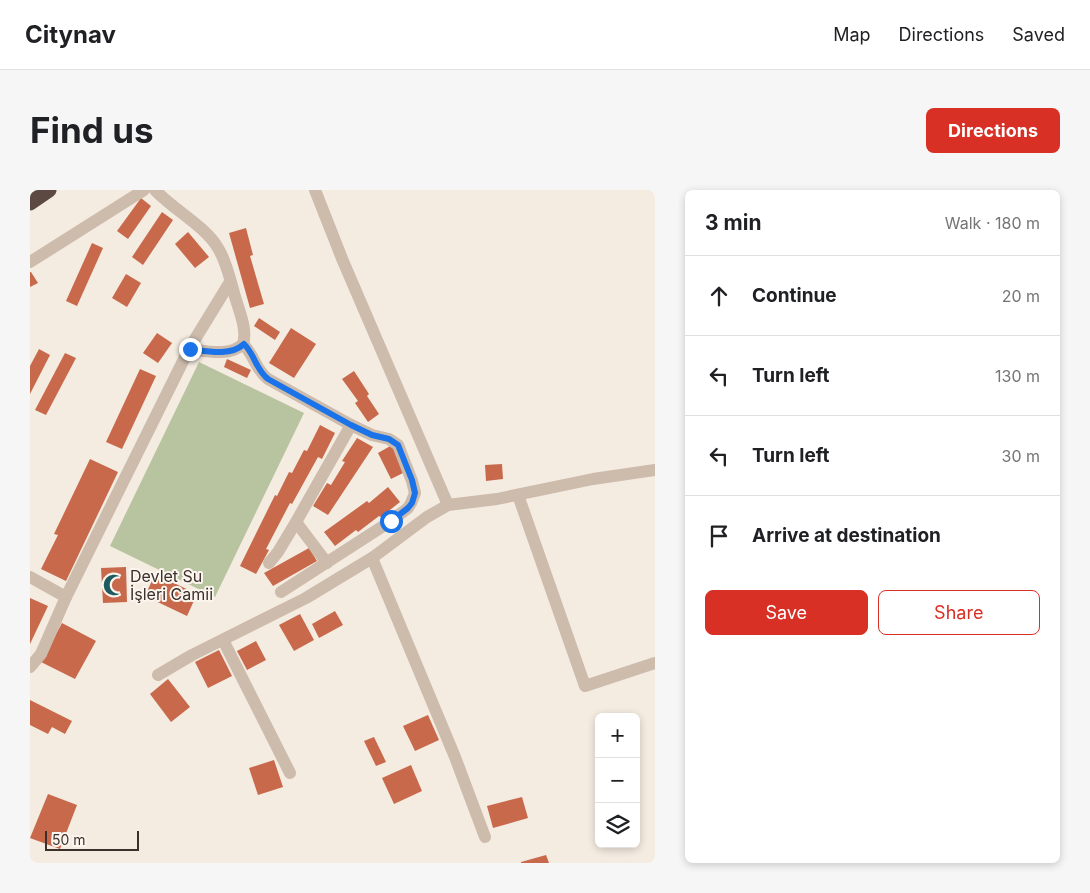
<!DOCTYPE html>
<meta charset="utf-8">
<style>
:root{--surface:#fff;--page:#f6f6f6;--text:#202124;--muted:#757577;--line:#e0e0e0;--accent:#d93025}
body{margin:0;font-family:Inter,sans-serif;background:var(--page);color:var(--text)}
.controls{position:absolute;right:15px;bottom:15px;display:grid;overflow:hidden;border-radius:8px;box-shadow:0 2px 8px #0003}
.controls button{width:45px;height:45px;display:grid;place-items:center;padding:0;border:0;border-bottom:1px solid var(--line);background:var(--surface);color:var(--text);font:25px sans-serif}
.scale{position:absolute;left:15px;bottom:12px;width:94px;box-sizing:border-box;padding-left:5px;border:2px solid #3b302b;border-top:0;font-size:14px;line-height:18px;white-space:nowrap;color:#3b302b;-webkit-text-stroke:4px #fbf5ee;paint-order:stroke}
.stop{position:absolute;width:15px;height:15px;margin:-11px;border:4px solid #1a73e8;border-radius:50%;background:#fff}
.stop.end{background:#1a73e8;border-color:#fff;box-shadow:0 1px 5px #0008}
.list{margin:0;padding:0;list-style:none}
h2{display:flex;justify-content:space-between;align-items:center;height:65px;margin:0;padding:0 20px;font-size:21px}
h2 small{font-size:16px;font-weight:400;color:var(--muted)}
.list li{display:grid;grid-template-columns:32px 1fr auto;gap:15px;align-items:center;box-sizing:border-box;height:80px;padding:0 20px;border-top:1px solid var(--line)}
.list b{display:block;font-size:19px;white-space:nowrap}
.list em{font-size:16px;font-style:normal;color:var(--muted)}
.actions{display:flex;gap:10px;padding:15px 20px}
.actions a{flex:1;padding:11px 0;border:1px solid var(--accent);border-radius:8px;text-align:center;font-size:18px;color:var(--accent)}
.actions .main{background:var(--accent);color:#fff}
.icon{flex:none;width:28px;height:28px;fill:none;stroke:currentColor;stroke-width:2;stroke-linecap:round;stroke-linejoin:round}
.map{position:relative;flex:none;width:625px;height:673px;overflow:hidden;border-radius:8px}
header{display:flex;align-items:center;gap:30px;box-sizing:border-box;height:70px;padding:0 25px;background:var(--surface);border-bottom:1px solid var(--line)}
header strong{font-size:24px}
nav{display:flex;gap:28px;margin-inline-start:auto;font-size:18px}
.intro{display:flex;align-items:center;justify-content:space-between;box-sizing:border-box;height:120px;padding:0 30px}
h1{margin:0;font-size:35px}
.button{padding:12px 22px;border-radius:8px;background:var(--accent);color:#fff;font-size:18px;font-weight:700}
main{display:flex;gap:30px;padding:0 30px}
aside{flex:1;background:var(--surface);border-radius:8px;box-shadow:0 2px 8px #0003}
.map>svg:first-child{display:block}
.green{fill:#b8c4a0}
.building{fill:#c8694b}
.lines{fill:none;stroke-linecap:round;stroke-linejoin:round}
.minor{stroke:#cdbbac;stroke-width:12}
.highway{stroke:#5c4a42;stroke-width:15}
.route{stroke:#1a73e8;stroke-width:6}
.labels{text-anchor:middle;stroke-width:4;stroke-linejoin:round;paint-order:stroke}
.poi-label{font-size:16px;fill:#3b302b;stroke:#fbf5ee;text-anchor:start}
</style>
<header>
<strong>Citynav</strong>
<nav><a>Map</a><a>Directions</a><a>Saved</a></nav>
</header>
<div class="intro"><h1>Find us</h1><a class="button">Directions</a></div>
<main>
<div class="map">
<svg width="625" height="673" viewBox="0 0 625 673">
<rect width="100%" height="100%" fill="#f4ebe1"/>
<path class="green" d="M169 172 274 223 185 407 80 356Z"/>
<g class="building">
<path d="M111 8 121 16 98 49 87 41Z"/>
<path d="M132 22 143 30 113 75 102 67Z"/>
<path d="M216 38 223 65 220 66 234 114 220 118 199 43Z"/>
<path d="M158 42 179 67 165 78 145 54Z"/>
<path d="M62 53 73 58 47 116 36 111Z"/>
<path d="M0 82H1L8 93 0 97Z"/>
<path d="M96 84 111 93 97 117 82 108Z"/>
<path d="M229 128 250 142 245 150 224 136Z"/>
<path d="M261 138 286 154 264 188 239 173Z"/>
<path d="M127 143 142 153 128 173 113 163Z"/>
<path d="M9 159 20 165 0 204V176Z"/>
<path d="M35 163 46 168 16 225 5 220Z"/>
<path d="M197 169 221 180 217 188 194 177Z"/>
<path d="M110 179 126 186 92 259 76 252Z"/>
<path d="M324 181 339 204 337 206 349 224 338 232 325 213 328 211 312 189Z"/>
<path d="M290 235 305 243 292 269 288 267 262 314 260 313 236 359 239 360 226 384 210 376 245 305 247 306 259 282 262 283 274 260 277 261Z"/>
<path d="M327 248 343 257 298 325 283 316 297 293 301 295 315 272 312 271Z"/>
<path d="M362 255 375 282 361 289 348 263Z"/>
<path d="M60 269 88 282 36 391 11 379 28 345 24 344Z"/>
<path d="M472 274 473 289 456 291 455 275Z"/>
<path d="M358 297 370 312 351 327 349 326 328 342 326 340 305 356 294 342 337 311 339 313Z"/>
<path d="M279 358 287 371 243 396 234 383Z"/>
<path d="M96 377 97 412 73 413 71 378Z"/>
<path d="M125 384 167 404 157 426 115 406Z"/>
<path d="M0 408 18 416 0 454Z"/>
<path d="M305 421 313 435 289 448 282 434Z"/>
<path d="M270 424 284 450 264 461 249 435Z"/>
<path d="M32 433 66 451 45 489 11 472Z"/>
<path d="M226 451 236 470 217 480 207 461Z"/>
<path d="M189 460 202 486 178 498 165 472Z"/>
<path d="M138 489 160 517 141 532 120 504Z"/>
<path d="M0 510 42 531 35 544 22 537 18 544 0 535Z"/>
<path d="M398 525 409 550 385 561 373 536Z"/>
<path d="M344 547 356 572 346 576 334 551Z"/>
<path d="M244 570 253 597 228 605 219 578Z"/>
<path d="M381 575 392 601 364 614 352 588Z"/>
<path d="M18 604 47 615 30 659 0 648Z"/>
<path d="M492 607 498 628 463 638 457 616Z"/>
<path d="M516 665 519 673H491V672Z"/>
</g>
<g class="lines">
<g class="minor">
<path d="M125 0C144 20 175 36 188 58 198 74 201 95 207 113 211 126 217 141 213 154 200 167 176 161 159 159"/>
<path d="M0 72 114 0"/>
<path d="M213 154C225 166 225 179 238 189L321 235 342 245 359 249 368 255 382 291 385 303 381 313 378 318 361 331 251 402"/>
<path d="M488 305 555 496 625 473"/>
<path d="M418 315 467 309 563 289 625 280"/>
<path d="M266 332 297 373"/>
<path d="M342 368 425 567 455 647"/>
<path d="M239 373 248 362 266 332 321 235"/>
<path d="M0 387 36 407"/>
<path d="M193 450 260 583"/>
<path d="M0 477 11 464 36 407 159 159 200 92"/>
<path d="M128 485 162 465 276 408 342 368 397 327 418 315 313 71 285 0"/>
</g>
<path class="highway" d="M0 13 19 0"/>
</g>
<g class="lines">
<path class="route" d="M160 159C176 161 200 167 214 154 225 165 226 180 238 189L321 235 342 245 359 249 368 255 382 290 385 303 382 313 378 318 361 331"/>
</g>
<defs>
<g id="mosque-bare" transform="scale(1.725)"><path d="M3.5-4.9A6 6 0 1 0 3.5 4.9A5 5 0 1 1 3.5-4.9Z" fill="#1f5a5e" stroke="#fbf5ee" stroke-width="2.5" paint-order="stroke"/></g>
</defs>
<g fill-rule="evenodd">
<use href="#mosque-bare" x="84" y="395"/>
</g>
<g class="labels">
<g class="poi-label">
<text x="100" y="392">Devlet Su<tspan x="100" dy="18">İşleri Camii</tspan></text>
</g>
</g>
</svg>
<div class="controls">
<button>+</button>
<button>−</button>
<button><svg class="icon" aria-label="layers" viewBox="0 0 24 24"><path d="M12 4l9 5-9 5-9-5zM3 14l9 5 9-5"/></svg></button>
</div>
<div class="scale">50 m</div>
<div class="stop" style="left:361px;top:331px"></div>
<div class="stop end" style="left:160px;top:159px"></div>
</div>
<aside>
<h2>3 min<small>Walk · 180 m</small></h2>
<ul class="list">
<li><svg class="icon" aria-label="ahead" viewBox="0 0 24 24"><path d="M12 20V5M6 11l6-6 6 6"/></svg><div><b>Continue</b></div><em>20 m</em></li>
<li><svg class="icon" aria-label="left" viewBox="0 0 24 24"><path d="M17 20v-9H6M10 6l-5 5 5 5"/></svg><div><b>Turn left</b></div><em>130 m</em></li>
<li><svg class="icon" aria-label="left" viewBox="0 0 24 24"><path d="M17 20v-9H6M10 6l-5 5 5 5"/></svg><div><b>Turn left</b></div><em>30 m</em></li>
<li><svg class="icon" aria-label="arrive" viewBox="0 0 24 24"><path d="M6 21V4h12l-3 4 3 4H6"/></svg><div><b>Arrive at destination</b></div></li>
</ul>
<div class="actions"><a class="main">Save</a><a>Share</a></div>
</aside>
</main>
